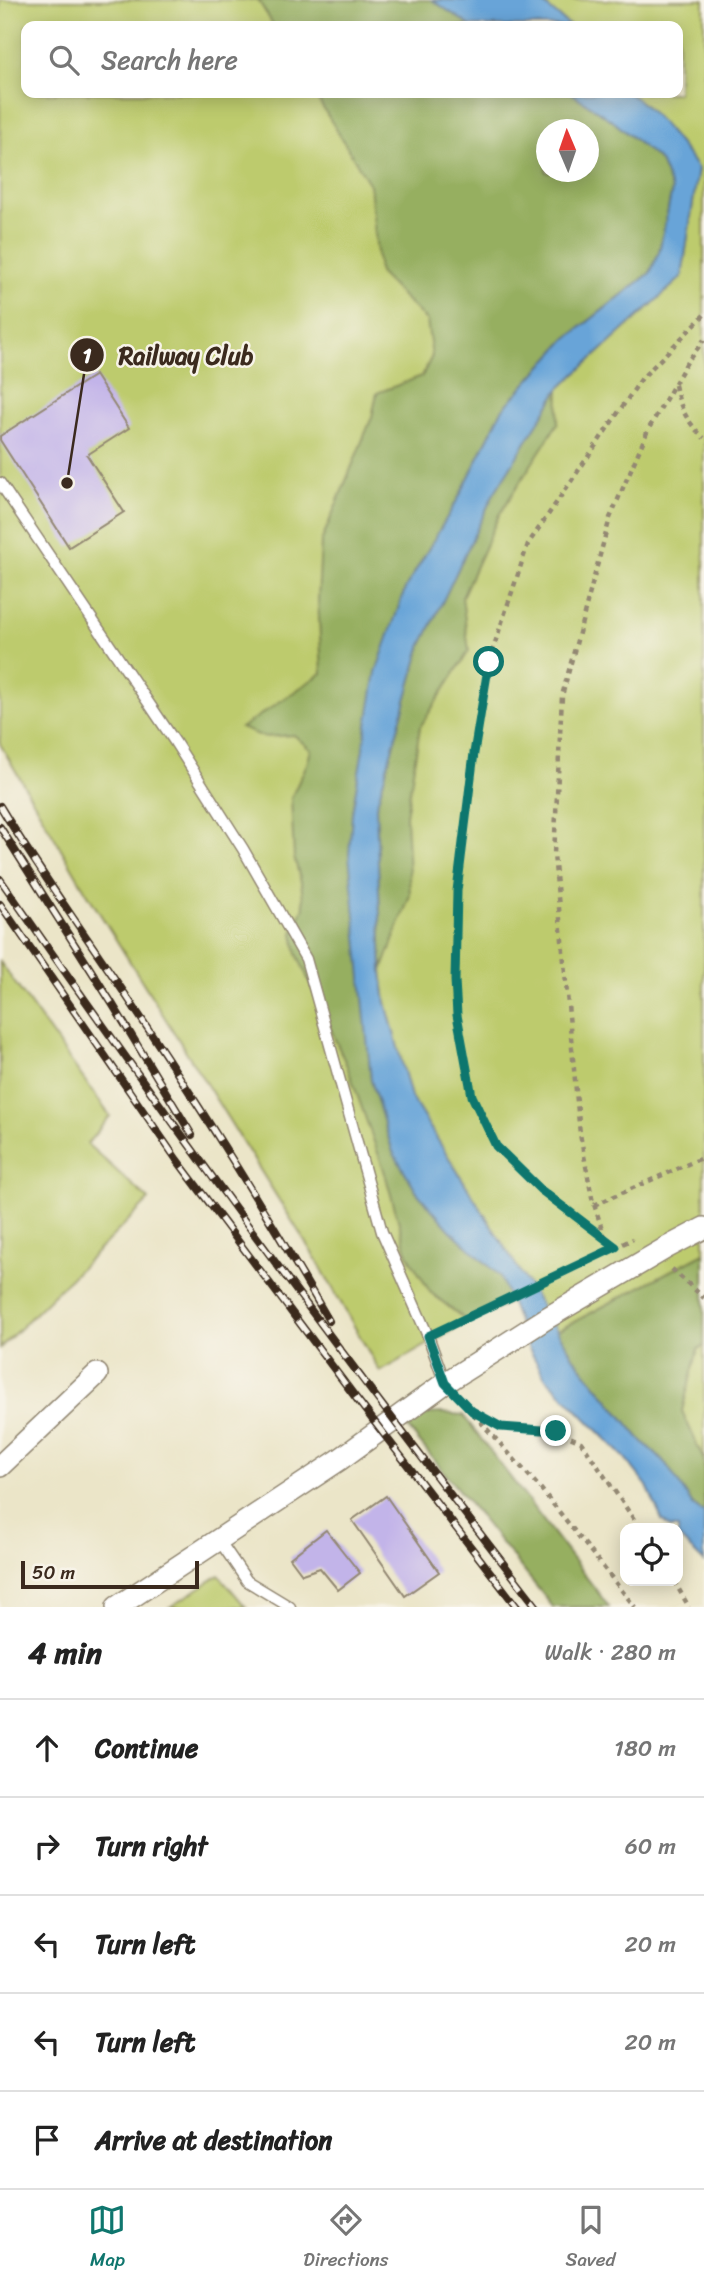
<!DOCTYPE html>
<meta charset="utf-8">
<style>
:root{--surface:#fff;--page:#f6f6f6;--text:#222;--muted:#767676;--line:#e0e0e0;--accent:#0f766e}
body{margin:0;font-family:Sriracha,sans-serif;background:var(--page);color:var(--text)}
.controls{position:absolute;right:21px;bottom:21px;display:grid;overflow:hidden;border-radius:14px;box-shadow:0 4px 18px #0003}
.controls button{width:63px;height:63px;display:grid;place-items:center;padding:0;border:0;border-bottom:2px solid var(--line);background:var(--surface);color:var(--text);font:35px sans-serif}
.compass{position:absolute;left:536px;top:119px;width:63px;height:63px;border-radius:50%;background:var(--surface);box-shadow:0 4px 18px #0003;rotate:358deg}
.scale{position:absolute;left:21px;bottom:18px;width:178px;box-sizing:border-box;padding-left:7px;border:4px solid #3b2a1e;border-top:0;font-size:19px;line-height:24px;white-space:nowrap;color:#3b2a1e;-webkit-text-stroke:5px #f7f3e8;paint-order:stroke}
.stop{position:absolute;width:21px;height:21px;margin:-16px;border:5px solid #0f766e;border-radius:50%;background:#fff}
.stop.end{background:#0f766e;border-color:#fff;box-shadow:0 2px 7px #0008}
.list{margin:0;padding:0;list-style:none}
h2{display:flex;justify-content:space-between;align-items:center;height:91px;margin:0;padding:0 28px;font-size:30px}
h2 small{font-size:23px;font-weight:400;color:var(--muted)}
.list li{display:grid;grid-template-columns:46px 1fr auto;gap:21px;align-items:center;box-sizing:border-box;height:98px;padding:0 28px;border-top:2px solid var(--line)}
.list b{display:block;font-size:26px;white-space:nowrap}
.list em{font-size:23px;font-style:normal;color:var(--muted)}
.icon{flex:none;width:38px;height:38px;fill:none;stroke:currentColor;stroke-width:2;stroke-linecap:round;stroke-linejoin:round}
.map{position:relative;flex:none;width:704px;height:1607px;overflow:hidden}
.search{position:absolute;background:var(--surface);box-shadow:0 4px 18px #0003;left:21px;right:21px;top:21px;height:77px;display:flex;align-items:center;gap:18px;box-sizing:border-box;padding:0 24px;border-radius:14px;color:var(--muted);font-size:26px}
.sheet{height:581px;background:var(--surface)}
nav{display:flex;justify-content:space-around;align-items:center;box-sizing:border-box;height:98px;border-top:2px solid var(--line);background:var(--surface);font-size:19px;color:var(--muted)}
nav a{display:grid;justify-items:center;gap:4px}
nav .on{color:var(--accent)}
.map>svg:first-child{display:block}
.green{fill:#bdcb6d;stroke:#7c7a46;stroke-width:2;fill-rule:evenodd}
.forest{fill:#96af60;stroke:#686c3f;stroke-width:2;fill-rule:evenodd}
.water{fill:#67a4d8;stroke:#51677b;stroke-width:2}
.building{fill:#c2b4e9}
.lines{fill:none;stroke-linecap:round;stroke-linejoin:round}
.service-casing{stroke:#938873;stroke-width:13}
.minor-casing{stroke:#938873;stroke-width:24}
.path{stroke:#938873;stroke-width:4.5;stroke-dasharray:5 5;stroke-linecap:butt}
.service{stroke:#fff;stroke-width:10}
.minor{stroke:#fff;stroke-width:21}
.rail-casing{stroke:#3b2a1e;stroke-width:8}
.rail{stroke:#f7f3e8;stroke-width:5;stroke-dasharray:16;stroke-linecap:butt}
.route{stroke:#0f766e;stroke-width:9}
.leader{fill:none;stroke:#3b2a1e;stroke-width:2.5}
.callout-dot{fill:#3b2a1e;stroke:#f7f3e8;stroke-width:2.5}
.mark-label{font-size:21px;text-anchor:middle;font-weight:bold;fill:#fff}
.callout-label{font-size:24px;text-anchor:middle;font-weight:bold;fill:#3b2a1e;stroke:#f7f3e8;stroke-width:5;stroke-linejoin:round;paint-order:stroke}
</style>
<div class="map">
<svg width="704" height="1607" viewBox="0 0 704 1607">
<rect width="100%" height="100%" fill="#f7f3e8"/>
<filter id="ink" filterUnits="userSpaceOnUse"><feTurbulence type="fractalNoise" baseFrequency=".0143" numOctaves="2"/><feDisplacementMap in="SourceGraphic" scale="14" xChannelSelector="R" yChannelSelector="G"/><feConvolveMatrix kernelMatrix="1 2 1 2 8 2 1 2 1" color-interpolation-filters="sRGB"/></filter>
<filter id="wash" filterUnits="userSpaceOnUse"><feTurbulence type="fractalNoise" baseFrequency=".00686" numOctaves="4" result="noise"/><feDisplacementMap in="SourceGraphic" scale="28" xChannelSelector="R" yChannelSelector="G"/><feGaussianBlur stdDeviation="1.57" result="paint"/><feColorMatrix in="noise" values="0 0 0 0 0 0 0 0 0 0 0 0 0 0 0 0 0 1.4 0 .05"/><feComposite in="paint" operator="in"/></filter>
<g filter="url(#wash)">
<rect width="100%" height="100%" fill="#ebe5c8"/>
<g class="green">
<path d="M0 0H432L471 26H26V93H571L614 122 566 339 405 589 371 1080 511 1301 467 1322 380 1372 319 1264 85 890 0 744ZM546 130H588V172H546Z"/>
<path d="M539 0H704V1513L574 1358 411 1097 386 1002 382 971 376 807 421 647 559 389 682 277 698 169C677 140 655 114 626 93H678V26H570Z"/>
<path d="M0 962 110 1116 87 1144 149 1200 0 1348Z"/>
<path d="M219 1575 246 1607H170Z"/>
</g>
<g class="forest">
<path d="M258 0H432L471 26H274Z"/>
<path d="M314 93H571L614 122 660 161 672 190 659 252 650 273 566 339 502 410 459 497 405 589 364 745 352 813 371 1080 393 1152 419 1195 451 1231 500 1276 511 1301 493 1311 467 1321 430 1292 408 1255 384 1170 347 1066 297 954 293 933 304 907 301 882 294 857 291 798 307 764 311 750 294 735 264 737 241 728 322 673 318 600 321 542 372 417 377 393 422 376 432 356 427 321 379 273 370 185ZM546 130H588V172H546Z"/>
<path d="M559 389 558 423 499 515 462 597 469 651 420 727 406 816 410 895 382 971 376 807 421 647 493 495Z"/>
<path d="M704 1253V1346L698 1349 682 1411 704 1460V1513L693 1505 666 1464 641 1440 574 1358 557 1331Z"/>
<path d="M442 1413 463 1415 609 1607H553L405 1424 422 1414Z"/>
</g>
<g class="water">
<path d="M432 0H539L570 26H471Z"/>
<path d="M571 93C583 93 617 90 626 93 647 100 685 150 698 169L682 277 559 389 493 495 421 647 376 807 382 972 386 1003 411 1097 574 1358 641 1440 666 1464 693 1505 704 1513V1562L678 1536V1528H670L662 1520 647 1486 625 1458 545 1377 528 1347 500 1276 451 1231 419 1195 393 1152 371 1080 349 855 352 813 376 672 405 589 459 497 502 410 566 339 650 273 659 252 672 190 660 161 614 122Z"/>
</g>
<g id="blocks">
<g class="building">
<path d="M95 375 129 428 87 455 124 512 69 547 0 440V436Z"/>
<path d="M386 1496 439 1572 405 1596 352 1520Z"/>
<path d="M326 1530 360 1573 338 1590 320 1568 302 1574 290 1558Z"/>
</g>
</g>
</g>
<g filter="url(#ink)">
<use href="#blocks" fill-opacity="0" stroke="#938873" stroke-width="2"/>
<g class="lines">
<g class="service-casing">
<g id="service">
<path d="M0 483 175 742 243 849 306 959 382 1232 428 1336 445 1383"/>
<path d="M219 1540 247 1581 290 1607"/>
</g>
</g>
<g class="minor-casing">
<g id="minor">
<path d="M0 1466 97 1374"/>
<path d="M117 1607 339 1460 445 1383 547 1318 666 1248 704 1228"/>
</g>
</g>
<g class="path">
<path d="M675 385C680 408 687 422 704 438"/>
<path d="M594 1205 704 1157"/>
<path d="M605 1238 592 1198 580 1134 554 854 562 696 610 518 648 430 687 362 704 340"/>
<path d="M616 1247 541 1190 496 1146 472 1096 457 1015 455 980 457 891 474 753 489 661 528 544 642 378 704 315"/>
<path d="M672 1269 704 1298"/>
<path d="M442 1329 633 1239"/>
<path d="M460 1399 541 1489 635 1607"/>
<path d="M476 1413 501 1427 556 1431 581 1442 640 1528"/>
<path d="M674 1581 689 1607"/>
</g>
<use href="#service" class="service"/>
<use href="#minor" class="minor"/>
<g class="rail-casing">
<g id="rail">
<path d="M0 806C42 876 90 941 135 1009 203 1111 268 1215 329 1321"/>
<path d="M0 827 113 1005 192 1135"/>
<path d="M0 879C172 1127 352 1369 537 1607"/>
<path d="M0 904 177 1160 356 1398 517 1607"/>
</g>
</g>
<use href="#rail" class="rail"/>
</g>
</g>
<g class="lines" filter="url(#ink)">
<path class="route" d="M489 662 474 753 457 891 455 980 457 1015 472 1096 496 1146 541 1190 616 1247 428 1336 445 1383 472 1411 501 1427 556 1431"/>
</g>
<path class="leader" d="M67 483L87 355"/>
<g class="callout-dot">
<circle cx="67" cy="483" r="7"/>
<circle cx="87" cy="355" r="18"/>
</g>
<g class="mark-label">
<text x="87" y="363">1</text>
</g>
<g class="callout-label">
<text x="186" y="364">Railway Club</text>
</g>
</svg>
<div class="controls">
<button><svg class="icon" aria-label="locate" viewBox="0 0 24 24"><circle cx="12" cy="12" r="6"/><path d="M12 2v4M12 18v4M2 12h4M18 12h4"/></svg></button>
</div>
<svg class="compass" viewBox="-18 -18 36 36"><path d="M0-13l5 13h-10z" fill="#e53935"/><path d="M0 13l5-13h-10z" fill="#767676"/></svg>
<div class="scale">50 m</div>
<div class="stop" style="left:489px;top:662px"></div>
<div class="stop end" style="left:556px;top:1431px"></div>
<div class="search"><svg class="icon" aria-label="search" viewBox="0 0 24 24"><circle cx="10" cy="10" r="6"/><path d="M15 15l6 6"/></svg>Search here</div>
</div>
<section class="sheet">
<h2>4 min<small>Walk · 280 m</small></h2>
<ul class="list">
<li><svg class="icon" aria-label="ahead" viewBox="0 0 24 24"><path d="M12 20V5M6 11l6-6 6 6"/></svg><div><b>Continue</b></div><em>180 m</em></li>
<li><svg class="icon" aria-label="right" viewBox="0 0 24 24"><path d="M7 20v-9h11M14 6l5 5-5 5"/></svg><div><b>Turn right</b></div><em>60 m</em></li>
<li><svg class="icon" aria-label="left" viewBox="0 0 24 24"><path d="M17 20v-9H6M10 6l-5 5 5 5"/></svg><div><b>Turn left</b></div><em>20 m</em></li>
<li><svg class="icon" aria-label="left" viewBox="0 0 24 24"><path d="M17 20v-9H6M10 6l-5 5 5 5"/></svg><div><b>Turn left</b></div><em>20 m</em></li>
<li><svg class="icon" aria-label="arrive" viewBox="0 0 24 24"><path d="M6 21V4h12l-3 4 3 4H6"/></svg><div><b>Arrive at destination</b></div></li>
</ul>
</section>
<nav>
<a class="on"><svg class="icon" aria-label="map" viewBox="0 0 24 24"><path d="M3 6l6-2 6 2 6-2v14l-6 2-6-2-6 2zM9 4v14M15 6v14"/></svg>Map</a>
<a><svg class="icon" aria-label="directions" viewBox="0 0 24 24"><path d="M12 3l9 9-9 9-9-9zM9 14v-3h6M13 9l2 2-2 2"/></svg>Directions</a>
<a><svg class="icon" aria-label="saved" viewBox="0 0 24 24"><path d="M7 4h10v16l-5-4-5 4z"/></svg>Saved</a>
</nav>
